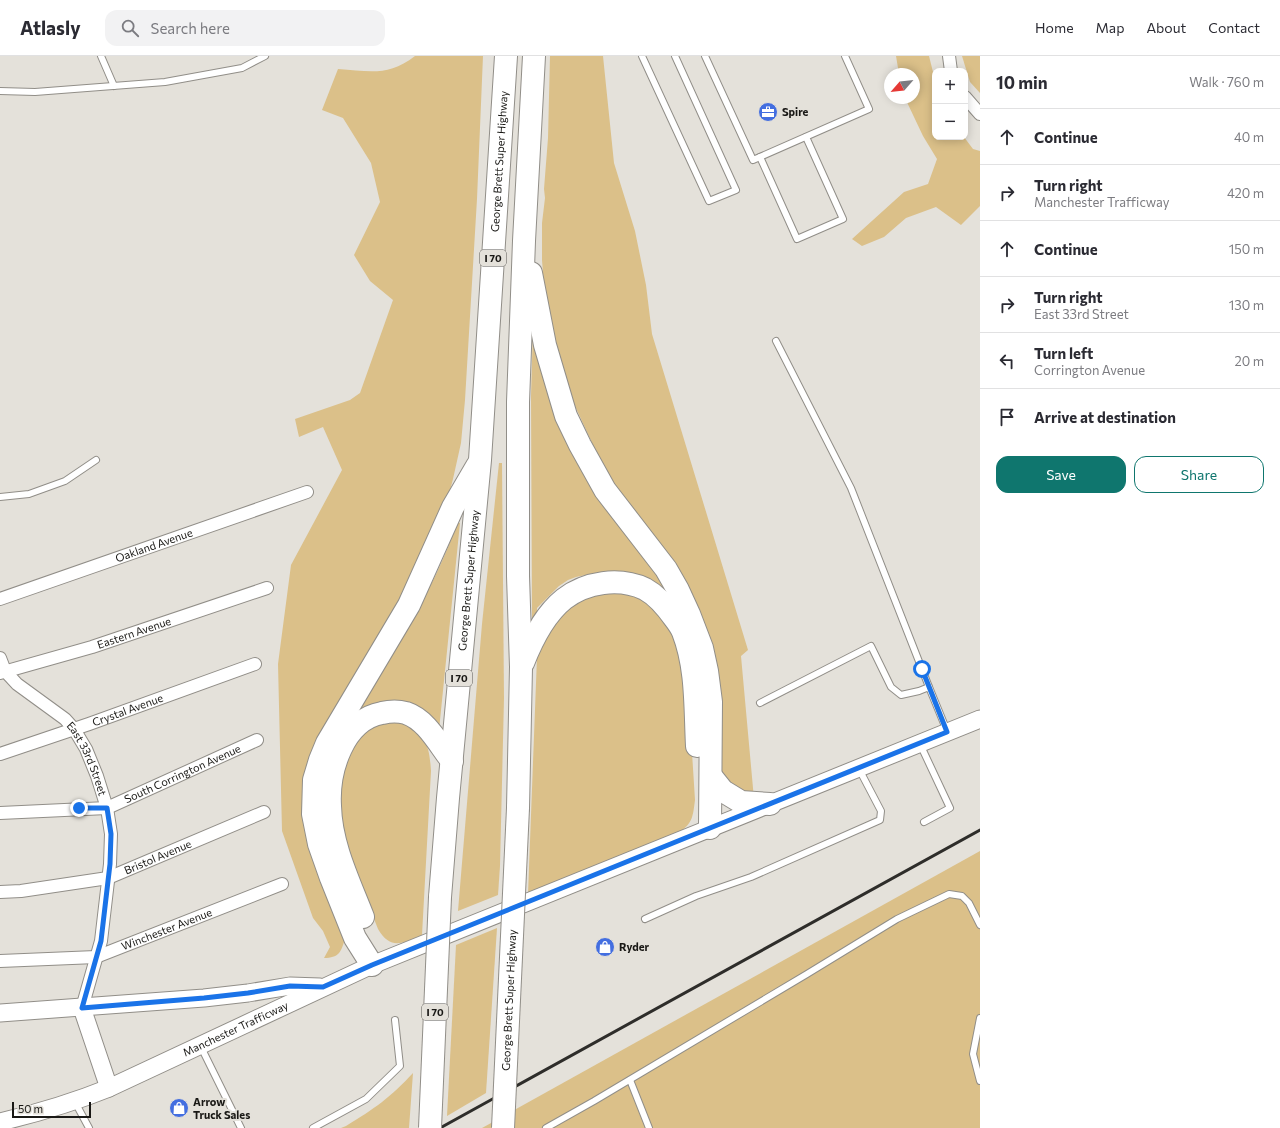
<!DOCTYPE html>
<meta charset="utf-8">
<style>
:root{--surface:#fff;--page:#f2f2f3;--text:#2b2b33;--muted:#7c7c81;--line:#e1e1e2;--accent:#0f766e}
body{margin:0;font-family:Commissioner,sans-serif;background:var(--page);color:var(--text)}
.controls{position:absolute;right:12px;top:12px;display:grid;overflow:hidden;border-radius:8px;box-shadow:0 2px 10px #0003}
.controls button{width:36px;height:36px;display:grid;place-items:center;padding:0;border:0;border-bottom:1px solid var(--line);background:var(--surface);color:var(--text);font:20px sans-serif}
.compass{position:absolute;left:884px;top:12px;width:36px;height:36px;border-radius:50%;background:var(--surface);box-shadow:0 2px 10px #0003;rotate:242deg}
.scale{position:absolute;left:12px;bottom:10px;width:79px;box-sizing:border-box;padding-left:4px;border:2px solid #191815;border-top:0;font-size:11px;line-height:14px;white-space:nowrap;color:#191815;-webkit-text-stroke:3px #e4e1da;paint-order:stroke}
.stop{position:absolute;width:12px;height:12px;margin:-9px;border:3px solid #1a73e8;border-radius:50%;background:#fff}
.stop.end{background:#1a73e8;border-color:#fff;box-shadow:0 1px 4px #0008}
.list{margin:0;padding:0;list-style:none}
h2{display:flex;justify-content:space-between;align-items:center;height:52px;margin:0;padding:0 16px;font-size:17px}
h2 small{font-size:13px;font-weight:400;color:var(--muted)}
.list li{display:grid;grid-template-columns:26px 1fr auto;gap:12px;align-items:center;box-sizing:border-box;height:56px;padding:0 16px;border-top:1px solid var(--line)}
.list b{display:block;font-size:15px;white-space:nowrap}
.list p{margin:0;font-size:13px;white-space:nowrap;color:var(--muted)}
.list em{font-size:13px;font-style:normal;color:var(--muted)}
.actions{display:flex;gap:8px;padding:12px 16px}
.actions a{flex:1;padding:9px 0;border:1px solid var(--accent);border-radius:12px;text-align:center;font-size:14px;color:var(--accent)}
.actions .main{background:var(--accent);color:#fff}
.icon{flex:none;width:22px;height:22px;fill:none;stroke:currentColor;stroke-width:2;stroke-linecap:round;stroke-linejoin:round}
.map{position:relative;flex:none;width:980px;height:1072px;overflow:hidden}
header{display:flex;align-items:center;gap:24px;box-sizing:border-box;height:56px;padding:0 20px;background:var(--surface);border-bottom:1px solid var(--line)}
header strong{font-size:19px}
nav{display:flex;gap:22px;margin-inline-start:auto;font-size:14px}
.search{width:280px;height:36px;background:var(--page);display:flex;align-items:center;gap:10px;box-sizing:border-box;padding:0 14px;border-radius:12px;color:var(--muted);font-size:15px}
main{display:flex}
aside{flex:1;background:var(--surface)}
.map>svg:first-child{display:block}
.green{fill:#dbc089}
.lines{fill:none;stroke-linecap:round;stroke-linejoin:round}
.service-casing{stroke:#918e88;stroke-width:8}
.minor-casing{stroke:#918e88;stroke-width:14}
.secondary-casing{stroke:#918e88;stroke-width:19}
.motorway-casing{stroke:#918e88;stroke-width:24}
.service{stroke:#fff;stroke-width:6}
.minor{stroke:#fff;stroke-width:12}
.secondary{stroke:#fff;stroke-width:17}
.motorway{stroke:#fff;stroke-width:22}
.rail{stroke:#2e2d2a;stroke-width:3}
.motorway-bridge-casing{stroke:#918e88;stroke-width:24;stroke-linecap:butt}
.motorway-bridge{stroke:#fff;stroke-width:22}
.route{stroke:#1a73e8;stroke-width:5}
.labels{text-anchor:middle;stroke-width:4;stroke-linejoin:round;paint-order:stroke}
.shield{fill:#e4e1da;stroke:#565450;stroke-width:1}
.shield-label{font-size:10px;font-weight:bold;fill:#191815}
.poi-label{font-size:11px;font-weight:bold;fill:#191815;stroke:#e4e1da;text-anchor:start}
.street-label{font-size:11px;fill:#191815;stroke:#e4e1da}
</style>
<header>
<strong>Atlasly</strong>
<div class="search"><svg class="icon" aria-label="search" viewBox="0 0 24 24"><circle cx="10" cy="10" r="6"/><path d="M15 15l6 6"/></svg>Search here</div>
<nav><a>Home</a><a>Map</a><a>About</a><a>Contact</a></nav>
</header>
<main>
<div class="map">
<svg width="980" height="1072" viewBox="0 0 980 1072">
<rect width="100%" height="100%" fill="#e4e1da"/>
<g class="green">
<path d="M415 0H483L477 143 465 344 461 387 453 423 445 453 418 517 323 675 345 883C341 896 339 902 324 902L330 891 323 875 313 862 282 775 278 608 291 509 342 414 323 371 299 381 295 363 350 344 360 337 393 244 370 225 354 199 380 146 371 107 343 62 322 54 338 13C369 15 388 21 415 0Z"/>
<path d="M550 0H603L614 107 635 175 646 229 652 278 748 594 741 600 754 743 721 726 717 636 618 434 601 406 574 348 552 281 544 230 542 204V167L545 142 544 133 548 82Z"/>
<path d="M896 0H929L935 24V81H964L973 93 980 95V150L961 169 936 151 906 162 884 181 862 190 852 183 904 136 928 128 937 103 923 80 905 42H914V18H899Z"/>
<path d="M962 0H980V37L970 26Z"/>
<path d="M533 271 639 495 670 538 621 516H600L576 521 568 524 559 530 537 552V558L532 564 531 340Z"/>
<path d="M499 407H502L504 642 500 810 498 839 458 855 482 568Z"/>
<path d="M457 467H460L439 674 430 665 355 660C391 597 434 536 457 467Z"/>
<path d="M587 535 640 539 668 560 687 617 695 744C693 759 693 768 679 776L528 838 537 601 549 567Z"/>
<path d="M404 665C426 685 429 685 431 715L422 879C403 887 391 895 378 873L346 792 340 771 341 717 357 681 372 668Z"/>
<path d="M980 795V1072H482Z"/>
<path d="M497 872 486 1037 447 1060 456 889Z"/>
<path d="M413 1017 409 1072H341L346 1070C374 1053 391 1041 413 1017Z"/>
</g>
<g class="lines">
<g class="service-casing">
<g id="service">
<path d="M101 0 114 30"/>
<path d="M642 0 709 145 736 134 675 0"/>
<path d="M705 0 753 104 869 53 845 0"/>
<path d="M0 35 35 36 165 26 242 12 265 0"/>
<path d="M760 101 797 183 843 163 806 81"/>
<path d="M776 285 851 432 929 631"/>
<path d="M0 441 29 438 65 425 96 404"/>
<path d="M760 647 871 590 891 631 901 639 919 635 929 631 947 675"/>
<path d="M920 688 950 752 924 766"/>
<path d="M645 863 696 840 751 821 880 764 881 755 859 713"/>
<path d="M980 962 973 998 980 1025"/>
<path d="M201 991 241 1072"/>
<path d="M630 1024 649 1072"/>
<path d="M75 1046 89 1072"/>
<path d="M313 1072 366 1043 400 1010 395 964"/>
<path d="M546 1072 594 1045 807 918 897 863 949 838 962 840 969 847 980 869"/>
</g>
</g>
<g class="minor-casing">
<g id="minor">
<path d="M949 0 951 15"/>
<path d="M965 41 980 58"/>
<path id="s1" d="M0 543 307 436"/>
<path id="s2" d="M0 602 5 615 17 628 65 663 74 673 86 693 97 720 107 752 111 778 110 808 101 885 82 952"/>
<path id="s3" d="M0 617 92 591 267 532"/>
<path id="s4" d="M0 698 89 668 255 608"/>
<path id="s5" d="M0 757 107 752 257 684"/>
<path id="s6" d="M0 836 21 835 108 822 264 756"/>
<path id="s7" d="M0 905 96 901 282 828"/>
</g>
</g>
<g class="secondary-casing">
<g id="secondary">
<path d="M82 952 109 1032"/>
<path d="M0 957 204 942 248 937 290 930 320 931"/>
<path id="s8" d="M0 1066C38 1057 72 1047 109 1032L372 909 980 663"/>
</g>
</g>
<g class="motorway-casing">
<g id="motorway">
<path d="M531 217 545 289 566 360 580 389 605 434 666 513 678 534 689 558 702 592 707 615 711 646 710 772"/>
<path d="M523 607C532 584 544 559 564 543 586 526 619 521 645 533 656 539 668 553 675 563 678 567 681 571 683 576 697 612 695 652 697 690"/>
<path d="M711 720 723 735 741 746 770 748"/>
<path d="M518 752 521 611 518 520V346L524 185 534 0"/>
<path id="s9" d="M440 841 448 742 480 404 506 0"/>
<path d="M363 861C349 825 331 789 330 750 328 715 343 664 382 657 390 655 399 655 406 657 427 664 439 689 452 705"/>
<path d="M372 909 355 882 331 822 319 788 313 758 314 724 320 704 327 687 409 549 453 451 477 410"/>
</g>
</g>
<use href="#service" class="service"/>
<use href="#minor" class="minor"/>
<use href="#secondary" class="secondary"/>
<use href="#motorway" class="motorway"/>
<path class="rail" d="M440 1072 980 774"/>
<g class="motorway-bridge-casing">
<g id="motorway-bridge">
<path d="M430 1072 440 841"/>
<path id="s10" d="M503 1072 518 752"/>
</g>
</g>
<use href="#motorway-bridge" class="motorway-bridge"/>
</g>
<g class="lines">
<path class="route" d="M79 752H107L111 778 110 808 101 885 82 952 204 942 248 937 290 930 323 931 372 909 947 676 922 613"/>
</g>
<defs>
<g id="office-disc" transform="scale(1)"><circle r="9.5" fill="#436ee0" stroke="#e4e1da"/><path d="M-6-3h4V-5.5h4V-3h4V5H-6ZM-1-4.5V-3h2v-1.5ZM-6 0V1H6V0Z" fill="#fff"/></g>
<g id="shop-disc" transform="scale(1)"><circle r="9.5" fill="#436ee0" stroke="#e4e1da"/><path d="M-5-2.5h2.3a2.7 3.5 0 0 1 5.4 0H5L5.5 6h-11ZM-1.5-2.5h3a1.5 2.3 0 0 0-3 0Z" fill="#fff"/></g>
</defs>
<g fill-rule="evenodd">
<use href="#office-disc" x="768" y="56"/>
<use href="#shop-disc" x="605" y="891"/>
<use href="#shop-disc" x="179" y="1052"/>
</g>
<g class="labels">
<g class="shield">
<rect x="480" y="194" width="26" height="16" rx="3"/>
<rect x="446" y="614" width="26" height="16" rx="3"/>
<rect x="422" y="948" width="26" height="16" rx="3"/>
</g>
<g class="shield-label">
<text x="493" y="206">I 70</text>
<text x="459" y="626">I 70</text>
<text x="435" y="960">I 70</text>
</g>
<g class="poi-label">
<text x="782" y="60">Spire</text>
<text x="619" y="895">Ryder</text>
<text x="193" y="1050">Arrow<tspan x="193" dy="13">Truck Sales</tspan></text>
</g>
<g class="street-label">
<text dy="4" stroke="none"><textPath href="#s9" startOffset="738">George Brett Super Highway</textPath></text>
<text dy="4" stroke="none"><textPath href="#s1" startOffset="163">Oakland Avenue</textPath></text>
<text dy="4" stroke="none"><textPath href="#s9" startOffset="318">George Brett Super Highway</textPath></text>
<text dy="4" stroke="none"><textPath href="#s3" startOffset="140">Eastern Avenue</textPath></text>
<text dy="4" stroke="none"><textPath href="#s4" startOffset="135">Crystal Avenue</textPath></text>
<text dy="4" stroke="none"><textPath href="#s2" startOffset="137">East 33rd Street</textPath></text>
<text dy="4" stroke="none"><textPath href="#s5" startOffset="190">South Corrington Avenue</textPath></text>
<text dy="4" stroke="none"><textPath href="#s6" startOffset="163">Bristol Avenue</textPath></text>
<text dy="4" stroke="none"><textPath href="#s7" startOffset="172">Winchester Avenue</textPath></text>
<text dy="4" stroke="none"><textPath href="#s10" startOffset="128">George Brett Super Highway</textPath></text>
<text dy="4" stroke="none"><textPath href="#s8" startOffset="254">Manchester Trafficway</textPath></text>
</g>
</g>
</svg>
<div class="controls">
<button>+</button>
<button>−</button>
</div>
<svg class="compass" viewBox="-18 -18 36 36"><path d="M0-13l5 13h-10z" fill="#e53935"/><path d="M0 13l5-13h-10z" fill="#7c7c81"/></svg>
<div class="scale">50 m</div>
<div class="stop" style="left:922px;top:613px"></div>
<div class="stop end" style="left:79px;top:752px"></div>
</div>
<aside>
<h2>10 min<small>Walk · 760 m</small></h2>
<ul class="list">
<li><svg class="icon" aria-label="ahead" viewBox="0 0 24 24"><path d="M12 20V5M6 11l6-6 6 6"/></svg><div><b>Continue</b></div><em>40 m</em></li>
<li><svg class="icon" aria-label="right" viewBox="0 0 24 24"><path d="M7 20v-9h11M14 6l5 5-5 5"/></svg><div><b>Turn right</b><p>Manchester Trafficway</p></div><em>420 m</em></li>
<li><svg class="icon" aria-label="ahead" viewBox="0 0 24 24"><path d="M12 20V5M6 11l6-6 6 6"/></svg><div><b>Continue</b></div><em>150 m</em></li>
<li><svg class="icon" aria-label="right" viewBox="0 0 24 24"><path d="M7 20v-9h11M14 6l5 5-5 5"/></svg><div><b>Turn right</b><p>East 33rd Street</p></div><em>130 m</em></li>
<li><svg class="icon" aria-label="left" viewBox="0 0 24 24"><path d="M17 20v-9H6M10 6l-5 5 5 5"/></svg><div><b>Turn left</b><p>Corrington Avenue</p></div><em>20 m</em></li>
<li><svg class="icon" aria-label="arrive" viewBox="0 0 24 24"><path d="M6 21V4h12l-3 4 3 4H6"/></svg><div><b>Arrive at destination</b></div></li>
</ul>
<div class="actions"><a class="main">Save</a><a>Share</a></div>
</aside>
</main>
